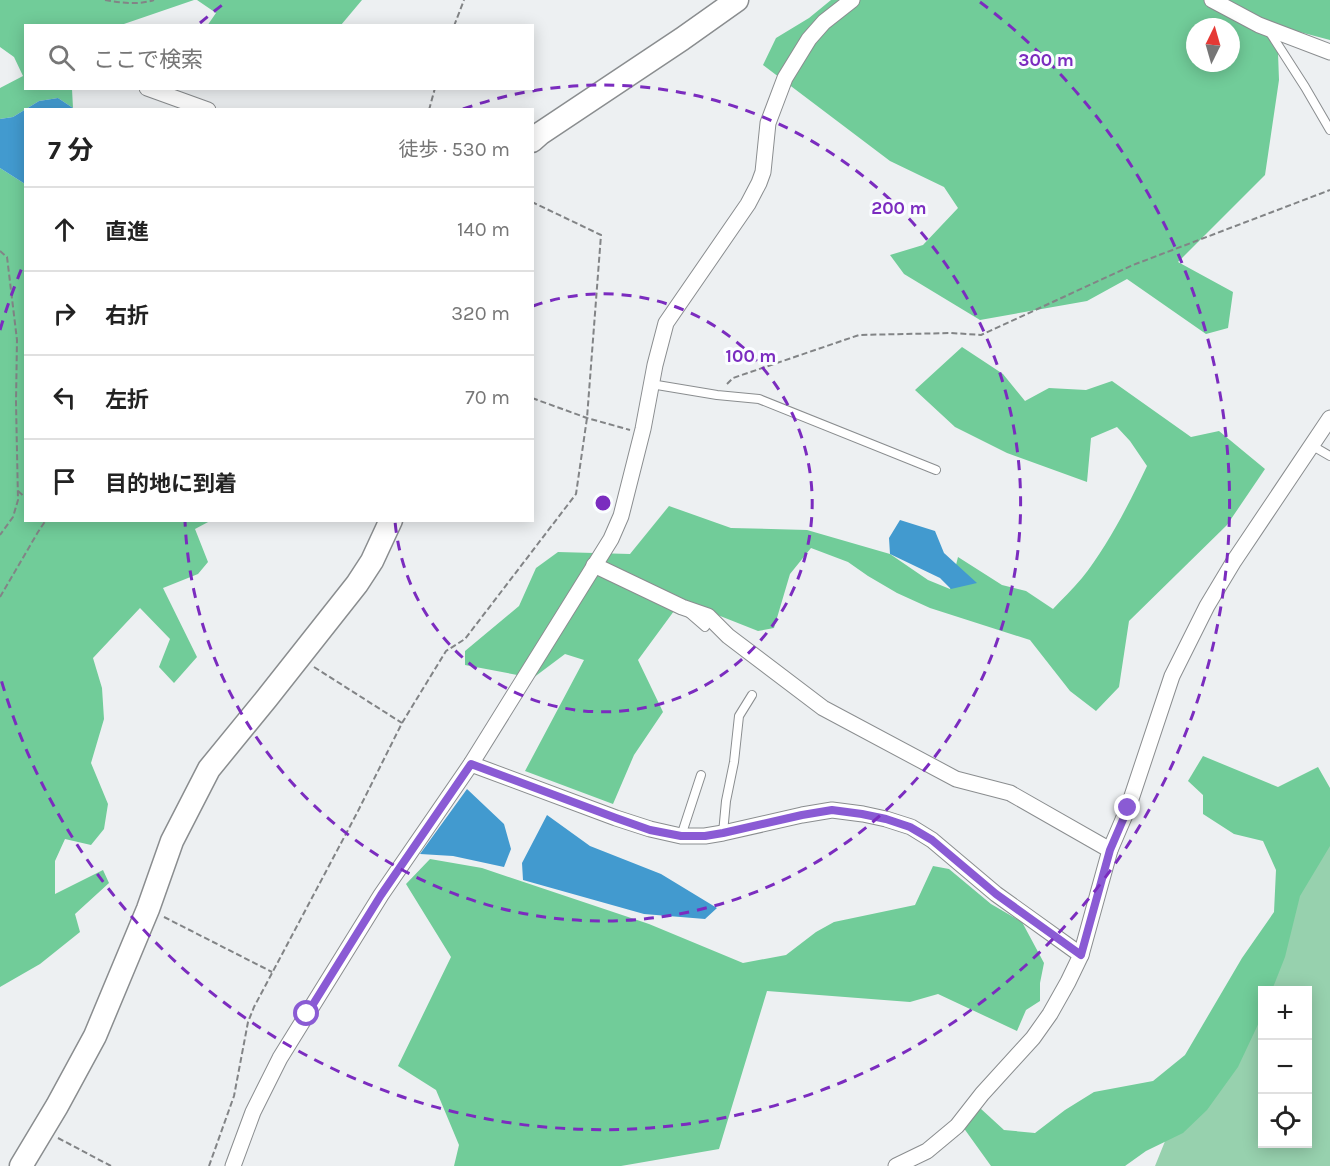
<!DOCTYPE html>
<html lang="ja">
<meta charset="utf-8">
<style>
:root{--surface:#fff;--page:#f2f2f2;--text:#222;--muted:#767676;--line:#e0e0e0}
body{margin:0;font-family:Karla,"Noto Sans JP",sans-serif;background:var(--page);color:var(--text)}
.controls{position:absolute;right:18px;bottom:18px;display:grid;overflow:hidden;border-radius:0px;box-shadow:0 3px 15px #0003}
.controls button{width:54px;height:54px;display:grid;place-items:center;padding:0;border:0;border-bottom:2px solid var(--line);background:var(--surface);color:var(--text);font:30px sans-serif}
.compass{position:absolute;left:1186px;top:18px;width:54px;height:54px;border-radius:50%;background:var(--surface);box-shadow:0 3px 15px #0003;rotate:5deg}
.stop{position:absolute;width:18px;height:18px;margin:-14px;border:4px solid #8a5bd4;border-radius:50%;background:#fff}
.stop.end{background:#8a5bd4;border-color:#fff;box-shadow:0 2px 6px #0008}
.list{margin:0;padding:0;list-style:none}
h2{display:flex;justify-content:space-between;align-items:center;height:78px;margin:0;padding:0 24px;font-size:26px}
h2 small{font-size:20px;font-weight:400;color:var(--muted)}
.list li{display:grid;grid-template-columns:39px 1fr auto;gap:18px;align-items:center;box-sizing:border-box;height:84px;padding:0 24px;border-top:2px solid var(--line)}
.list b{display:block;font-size:22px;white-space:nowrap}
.list em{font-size:20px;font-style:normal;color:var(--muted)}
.icon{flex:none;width:33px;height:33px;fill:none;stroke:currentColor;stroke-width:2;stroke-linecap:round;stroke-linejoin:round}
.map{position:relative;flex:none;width:1330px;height:1166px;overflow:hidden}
.search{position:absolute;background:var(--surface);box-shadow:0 3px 15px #0003;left:24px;top:24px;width:510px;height:66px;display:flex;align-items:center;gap:15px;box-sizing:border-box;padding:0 21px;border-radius:0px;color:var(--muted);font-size:22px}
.panel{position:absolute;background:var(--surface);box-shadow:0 3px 15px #0003;left:24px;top:108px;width:510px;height:414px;border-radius:0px}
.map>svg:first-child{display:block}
.green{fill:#97d1ae;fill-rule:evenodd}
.forest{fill:#71cc99;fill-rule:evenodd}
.water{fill:#429acf}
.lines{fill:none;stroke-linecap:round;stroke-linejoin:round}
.lane-casing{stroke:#8a8d8f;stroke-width:10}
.street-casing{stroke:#8a8d8f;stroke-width:17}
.secondary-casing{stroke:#8a8d8f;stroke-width:25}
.path{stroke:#828486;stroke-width:2;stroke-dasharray:6 3;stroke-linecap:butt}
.lane{stroke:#fff;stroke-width:8}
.street{stroke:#fff;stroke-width:15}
.secondary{stroke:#fff;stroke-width:22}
.route{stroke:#8a5bd4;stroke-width:8}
.ring{fill:none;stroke:#7b2cbf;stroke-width:3;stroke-dasharray:10 8}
.centre{fill:#7b2cbf;stroke:#fafdff;stroke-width:3}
.ring-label{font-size:18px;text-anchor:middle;font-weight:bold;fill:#7b2cbf;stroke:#fafdff;stroke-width:6;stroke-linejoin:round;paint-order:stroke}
</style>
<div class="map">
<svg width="1330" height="1166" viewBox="0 0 1330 1166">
<rect width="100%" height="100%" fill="#edf0f2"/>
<path class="green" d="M1330 827V1166H1155L1174 1119ZM1262 990H1308V1144H1262Z"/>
<g class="forest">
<path d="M0 0H194L121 25 26 26V88L72 89 73 108 58 98 39 101 13 117 0 119V88L23 76 14 57 0 47Z"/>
<path d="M197 0H362L341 25 207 26 216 13Z"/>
<path d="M831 0H1330V40L1277 26 1279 80 1265 175 1178 262 1233 292 1228 328 1206 334 1127 279 1087 301 980 320 904 274 890 255 923 245 958 208 944 187 890 161 763 65 776 38 809 18ZM1195 27H1231V63H1195Z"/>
<path d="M0 168 25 184 26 520 210 521 195 529 208 562 198 574 163 588 197 657 174 683 159 667 170 639 140 608 93 658 102 688 104 719 91 763 108 804 104 829 91 845 65 839 55 861V894L103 870 109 883 75 914 80 932 40 964 0 987Z"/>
<path d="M962 347 1003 374 1025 401 1049 388 1086 390 1112 381 1191 437 1219 431 1265 469 1227 525 1129 621 1119 687 1096 711 1070 691 1030 640 930 608 897 593 868 576 848 562 811 548 790 574 774 628 758 631 705 610 674 611 638 660 663 712 634 755 613 804 525 771 584 660 565 654 533 678 465 665V651L519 606 536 568 558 552 630 554 669 506 731 528 807 530 890 554 928 580 950 589 958 557 1002 585 1026 591 1053 609C1062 599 1073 589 1082 578 1107 547 1130 502 1147 466L1130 441 1117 427 1091 438 1087 482 1007 453 955 427 915 390Z"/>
<path d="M1203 756 1278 787 1318 767 1330 788V846L1300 896 1285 957 1272 990H1262V1016L1238 1067 1207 1110 1183 1133 1146 1151 1125 1166H991L963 1127 980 1108 1004 1130 1035 1133 1065 1110 1094 1092 1153 1081 1185 1055 1242 958 1274 912 1276 870 1263 841 1234 834 1203 814V795L1188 781Z"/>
<path d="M430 859 482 868 649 924 743 963 786 955 816 932 834 922 915 905 933 866 949 869 991 904 1022 922 1044 963 1040 983V1001L1026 1010 1017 1031 938 994 910 1002 767 991 719 1149 621 1166H454L459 1145 436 1090 398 1066 451 957 406 884Z"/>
</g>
<g class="water">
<path d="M58 98 73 108V109L26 110 25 184 0 168V119L13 117 39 101Z"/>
<path d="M900 520 935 531 944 553 977 583 951 589 940 578 890 554 889 538Z"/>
<path d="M467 789 504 824 511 849 504 867 453 856 420 854Z"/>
<path d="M547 815 590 846 661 874 717 908 705 919 644 914 523 880 522 863Z"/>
</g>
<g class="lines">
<g class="lane-casing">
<g id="lane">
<path d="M1269 31 1305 87 1330 130"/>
<path d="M651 384 717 395 759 399 936 470"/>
<path d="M1311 445 1330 456"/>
<path d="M690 614 705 627"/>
<path d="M723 833 726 801 734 762 739 716 752 695"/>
<path d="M681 836 701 775"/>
</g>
</g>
<g class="street-casing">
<g id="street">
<path d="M1212 0 1259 25 1330 52"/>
<path d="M147 88 208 110"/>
<path d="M594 565 682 607 708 616 728 636 823 708 956 779 1010 793 1110 850"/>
<path d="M471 764 616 818 650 829 681 836H705L723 833 802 815 832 810 863 814 886 819 911 827 932 840 996 894 1081 955"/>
<path d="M233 1166 253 1112 280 1058 381 895 471 764 611 539 621 516 643 429 655 365 666 323 748 204 759 183 763 172 768 123 785 78 809 39 824 22 852 0"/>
<path d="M896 1166 927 1151 957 1126 982 1094 1033 1038 1050 1014 1068 982 1081 955 1110 850 1128 808 1172 676 1207 606 1234 561 1330 418"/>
</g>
</g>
<g class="secondary-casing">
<g id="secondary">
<path d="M532 141 541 133 682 39 737 0"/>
<path d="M21 1166 57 1106 95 1036 148 909 172 841 209 769 267 698 357 584 372 561 391 520"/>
</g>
</g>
<g class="path">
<path d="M105 0C121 3 138 5 154 0"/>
<path d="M454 26 464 0"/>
<path d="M429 110 435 88"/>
<path d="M0 251 7 257 17 340 16 402 18 500 13 517 0 535"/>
<path d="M727 384 733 378 859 335 951 333 981 335 1133 265 1330 190"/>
<path d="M532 398 587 418 630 430"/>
<path d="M18 491 26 498"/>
<path d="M0 597 38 532 46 520"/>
<path d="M314 667 402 723"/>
<path d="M164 917 272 972"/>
<path d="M58 1138 111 1166"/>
<path d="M209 1166 234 1096 248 1022 254 1007 357 813 402 723 446 651 465 639 576 494 587 418 601 235 532 202"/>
</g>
<use href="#lane" class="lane"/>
<use href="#street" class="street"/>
<use href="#secondary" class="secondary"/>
</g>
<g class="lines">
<path class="route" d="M307 1014 381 895 471 764 616 818 650 830 681 836H705L723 833 802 815 832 810 862 814 886 819 910 827 932 840 996 894 1081 955 1110 850 1128 808"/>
</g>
<g class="ring">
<path d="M533 306A209 209 0 1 1 395 521"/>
<path d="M463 109A418 418 0 1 1 185 521"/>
<path d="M0 330A627 627 0 0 1 24 263M200 23A627 627 0 0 1 226 2M980 2A627 627 0 1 1 0 676"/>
</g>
<circle cx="603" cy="503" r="9" class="centre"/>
<g class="ring-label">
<text x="1046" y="66">300 m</text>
<text x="899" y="214">200 m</text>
<text x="751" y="362">100 m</text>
</g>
</svg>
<div class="controls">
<button>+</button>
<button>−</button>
<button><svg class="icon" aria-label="locate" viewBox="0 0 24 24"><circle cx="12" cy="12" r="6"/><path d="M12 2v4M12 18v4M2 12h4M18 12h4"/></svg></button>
</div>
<svg class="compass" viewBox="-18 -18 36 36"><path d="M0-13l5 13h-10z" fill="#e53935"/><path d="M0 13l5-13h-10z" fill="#767676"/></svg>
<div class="stop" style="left:307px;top:1014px"></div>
<div class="stop end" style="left:1128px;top:808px"></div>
<div class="search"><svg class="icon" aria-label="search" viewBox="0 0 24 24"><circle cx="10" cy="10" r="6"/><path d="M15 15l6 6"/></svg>ここで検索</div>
<section class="panel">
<h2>7 分<small>徒歩 · 530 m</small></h2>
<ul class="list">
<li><svg class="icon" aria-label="ahead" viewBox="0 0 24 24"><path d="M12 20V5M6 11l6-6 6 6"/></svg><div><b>直進</b></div><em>140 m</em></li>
<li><svg class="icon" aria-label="right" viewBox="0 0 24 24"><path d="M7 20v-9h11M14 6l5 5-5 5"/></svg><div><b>右折</b></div><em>320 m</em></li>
<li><svg class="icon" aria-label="left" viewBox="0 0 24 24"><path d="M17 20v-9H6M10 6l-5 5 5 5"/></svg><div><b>左折</b></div><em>70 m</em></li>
<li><svg class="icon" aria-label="arrive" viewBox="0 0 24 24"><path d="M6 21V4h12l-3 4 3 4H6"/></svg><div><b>目的地に到着</b></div></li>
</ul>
</section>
</div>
